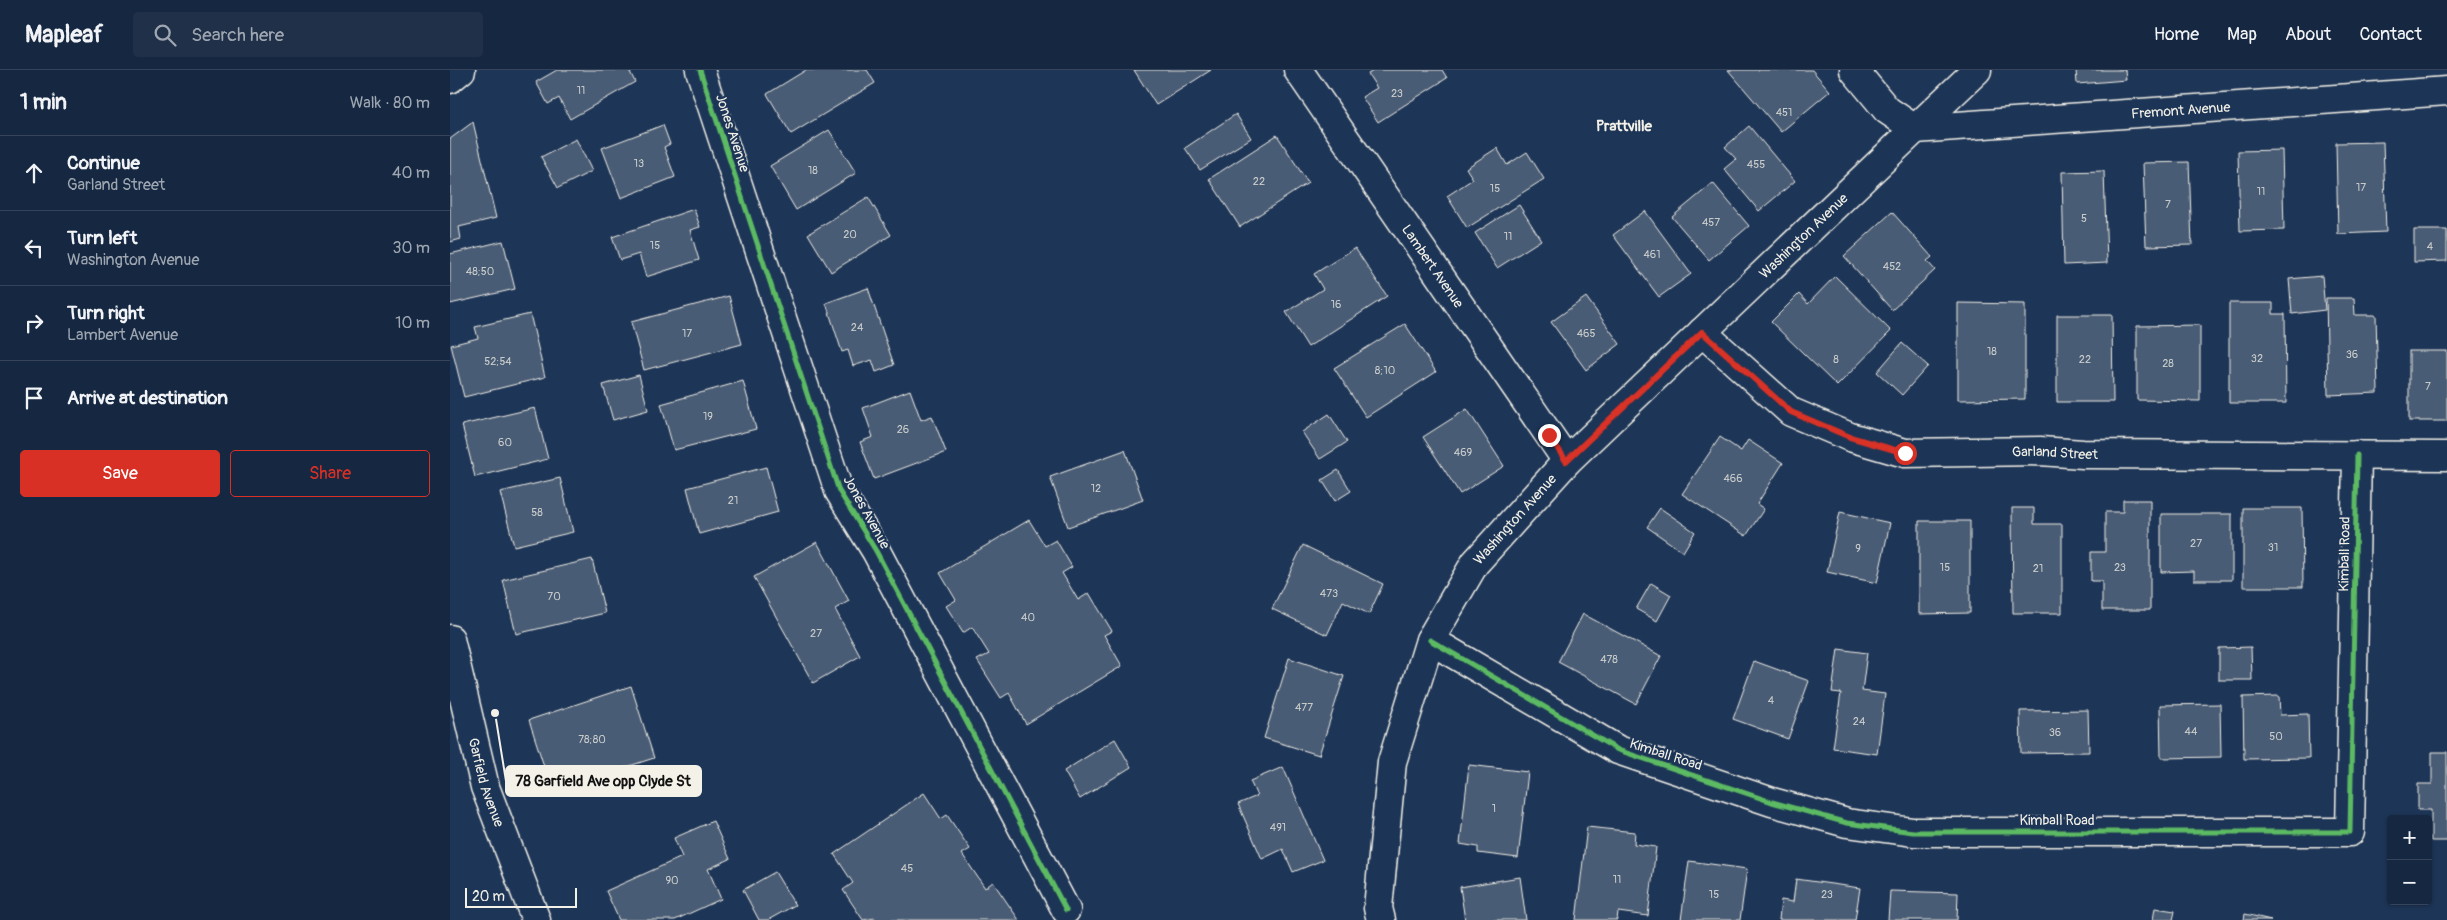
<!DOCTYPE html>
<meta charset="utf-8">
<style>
:root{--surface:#162841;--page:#1f3048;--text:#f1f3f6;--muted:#9ea6b1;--line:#35445a;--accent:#d93025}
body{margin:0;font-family:Pangolin,sans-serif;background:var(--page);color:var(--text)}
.controls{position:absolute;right:15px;bottom:15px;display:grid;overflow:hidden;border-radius:5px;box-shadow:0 1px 4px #0004}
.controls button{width:45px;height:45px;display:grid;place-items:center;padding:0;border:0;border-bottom:1px solid var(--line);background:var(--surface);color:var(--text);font:25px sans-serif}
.scale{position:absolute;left:15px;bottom:12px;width:112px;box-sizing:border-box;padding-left:5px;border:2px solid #f4f1e8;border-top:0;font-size:14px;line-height:18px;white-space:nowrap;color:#f4f1e8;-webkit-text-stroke:4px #1d3557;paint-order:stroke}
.stop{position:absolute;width:15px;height:15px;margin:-11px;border:4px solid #d93025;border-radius:50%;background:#fff}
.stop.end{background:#d93025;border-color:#fff;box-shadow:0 1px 5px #0008}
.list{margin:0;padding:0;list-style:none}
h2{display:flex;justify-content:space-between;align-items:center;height:65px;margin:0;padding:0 20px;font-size:21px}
h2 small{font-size:16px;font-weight:400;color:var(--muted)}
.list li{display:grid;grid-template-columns:32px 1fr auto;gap:15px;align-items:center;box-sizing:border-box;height:75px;padding:0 20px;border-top:1px solid var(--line)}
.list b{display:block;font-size:19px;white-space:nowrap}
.list p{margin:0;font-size:16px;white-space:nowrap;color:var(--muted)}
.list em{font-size:16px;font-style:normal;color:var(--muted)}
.actions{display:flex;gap:10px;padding:15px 20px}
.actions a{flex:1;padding:11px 0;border:1px solid var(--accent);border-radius:5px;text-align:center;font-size:18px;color:var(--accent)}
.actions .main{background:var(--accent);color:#fff}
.icon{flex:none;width:28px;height:28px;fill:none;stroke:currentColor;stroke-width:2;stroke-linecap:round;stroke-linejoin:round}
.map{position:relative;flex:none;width:1997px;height:850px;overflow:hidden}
header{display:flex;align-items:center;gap:30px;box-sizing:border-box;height:70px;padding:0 25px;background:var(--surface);border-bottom:1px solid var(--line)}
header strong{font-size:24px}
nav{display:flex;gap:28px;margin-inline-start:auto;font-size:18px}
.search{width:350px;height:45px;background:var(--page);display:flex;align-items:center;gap:12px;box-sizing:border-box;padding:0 18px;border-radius:5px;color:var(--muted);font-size:19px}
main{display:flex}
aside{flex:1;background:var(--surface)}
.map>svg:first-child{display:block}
.building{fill:#485b74;stroke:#f4f1e8}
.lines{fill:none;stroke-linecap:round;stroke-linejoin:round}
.minor-casing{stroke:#f4f1e8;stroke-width:31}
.major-casing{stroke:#f4f1e8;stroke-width:31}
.minor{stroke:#1d3557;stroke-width:28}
.major{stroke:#1d3557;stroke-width:28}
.cycleway-casing{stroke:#1d3557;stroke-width:8}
.cycleway{stroke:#5cba63;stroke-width:5}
.route{stroke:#d93025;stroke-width:6}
.labels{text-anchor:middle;stroke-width:4.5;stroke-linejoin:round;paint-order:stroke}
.number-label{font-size:11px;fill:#c9cccb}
.street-label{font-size:14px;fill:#f4f1e8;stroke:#1d3557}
.neighbourhood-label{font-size:15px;font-weight:bold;fill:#f4f1e8;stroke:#1d3557}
.leader{fill:none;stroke:#f4f1e8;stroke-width:2}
.callout-dot{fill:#f4f1e8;stroke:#1d3557;stroke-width:2}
.callout{fill:#f4f1e8;stroke:#f4f1e8;stroke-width:2}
.callout-label{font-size:15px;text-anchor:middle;font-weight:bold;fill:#111}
</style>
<header>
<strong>Mapleaf</strong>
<div class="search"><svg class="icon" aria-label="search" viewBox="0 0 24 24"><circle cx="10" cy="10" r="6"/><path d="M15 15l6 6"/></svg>Search here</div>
<nav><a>Home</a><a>Map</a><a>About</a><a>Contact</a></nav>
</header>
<main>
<aside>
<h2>1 min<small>Walk · 80 m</small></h2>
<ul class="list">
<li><svg class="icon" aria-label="ahead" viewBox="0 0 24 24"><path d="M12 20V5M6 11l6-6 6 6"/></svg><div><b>Continue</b><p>Garland Street</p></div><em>40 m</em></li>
<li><svg class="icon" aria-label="left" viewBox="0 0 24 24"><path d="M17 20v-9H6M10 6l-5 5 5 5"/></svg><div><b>Turn left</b><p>Washington Avenue</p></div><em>30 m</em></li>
<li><svg class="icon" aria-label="right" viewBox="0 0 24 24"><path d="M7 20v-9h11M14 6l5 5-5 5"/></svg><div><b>Turn right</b><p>Lambert Avenue</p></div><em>10 m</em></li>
<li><svg class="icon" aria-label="arrive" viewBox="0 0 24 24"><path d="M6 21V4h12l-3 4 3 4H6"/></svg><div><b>Arrive at destination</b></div></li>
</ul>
<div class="actions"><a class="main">Save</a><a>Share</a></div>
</aside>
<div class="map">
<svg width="1997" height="850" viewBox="0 0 1997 850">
<rect width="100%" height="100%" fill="#1d3557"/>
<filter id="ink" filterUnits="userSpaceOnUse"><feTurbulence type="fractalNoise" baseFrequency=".02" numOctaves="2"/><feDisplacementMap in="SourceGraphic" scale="10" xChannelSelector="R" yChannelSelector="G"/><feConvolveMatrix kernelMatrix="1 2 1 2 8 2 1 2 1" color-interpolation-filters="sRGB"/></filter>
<g filter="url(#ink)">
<g class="building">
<path d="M107 0H179L185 12 120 49 109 28 98 34 86 12Z"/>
<path d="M356 0H417L425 13 341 64 317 24Z"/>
<path d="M684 0H761L706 35Z"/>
<path d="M925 0H992L997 8 928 52 912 27 927 18 918 4Z"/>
<path d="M1278 0H1362L1380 21 1331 62Z"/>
<path d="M1626 0H1675L1676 10 1627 14Z"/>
<path d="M786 44 801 68 750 100 735 78Z"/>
<path d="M23 52 46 148 9 157 11 169 0 172V69Z"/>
<path d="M213 55 220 74 214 77 225 107 171 128 152 78Z"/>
<path d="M1299 56 1345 111 1309 141 1274 99 1286 89 1275 77Z"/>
<path d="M379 60 406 103 346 140 320 96Z"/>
<path d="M827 65 858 113 790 157 759 109Z"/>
<path d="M126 69 142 101 108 118 91 87Z"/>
<path d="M1933 72 1936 162 1888 164 1886 73Z"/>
<path d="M1047 78 1057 95 1077 82 1094 109 1017 158 997 126 1023 109 1016 98Z"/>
<path d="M1832 80 1834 160 1790 161 1788 81Z"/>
<path d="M1739 92 1742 175 1696 176 1693 93Z"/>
<path d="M1654 101 1657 193 1614 195 1612 102Z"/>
<path d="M1263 113 1299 156 1259 190 1222 147Z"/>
<path d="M418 127 441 165 381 202 358 164Z"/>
<path d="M1069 135 1091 170 1047 198 1025 163Z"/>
<path d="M244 139 250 157 240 160 249 190 196 207 189 184 170 190 162 167Z"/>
<path d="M1195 141 1241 204 1209 227 1163 165Z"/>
<path d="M1442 142 1482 187 1477 191 1485 200 1442 240 1394 186Z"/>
<path d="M1964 160H1997V191L1964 192Z"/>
<path d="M53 171 65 219 0 234V184Z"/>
<path d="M905 178 937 226 858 277 836 242 873 219 864 204Z"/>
<path d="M1385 206 1441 261 1387 316 1321 252 1349 224 1358 234Z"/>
<path d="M1872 206 1875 240 1842 244 1839 209Z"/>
<path d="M418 218 444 295 426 302 422 290 403 296 398 280 392 282 376 233Z"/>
<path d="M279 226 292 274 194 300 181 252Z"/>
<path d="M1136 227 1170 274 1136 300 1101 252Z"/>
<path d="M1876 228H1904L1905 245H1926L1928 323 1878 325Z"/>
<path d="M1508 233 1575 234V329L1508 330Z"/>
<path d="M1779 233H1823V244H1835L1836 333H1779Z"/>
<path d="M80 244 95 307 14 327 1 275 28 268 25 257Z"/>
<path d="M1607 245H1662L1663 332H1607Z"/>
<path d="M955 254 986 302 916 347 884 298Z"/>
<path d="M1750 255V331L1687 330V256Z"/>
<path d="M1452 273 1478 296 1452 325 1427 302Z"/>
<rect x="1959" y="281" width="38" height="70"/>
<path d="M189 305 198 340 163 350 153 315Z"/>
<path d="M293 311 306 359 224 380 211 334Z"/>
<path d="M460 320 471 350 482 346 496 382 424 409 410 372 423 367 413 338Z"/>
<path d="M85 338 98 389 25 407 12 355Z"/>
<path d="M1017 339 1054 396 1010 424 973 367Z"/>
<path d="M879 344 897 372 870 389 852 362Z"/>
<path d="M1270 367 1291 381 1298 370 1333 393 1307 434 1314 439 1296 466 1232 424Z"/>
<path d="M675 380 693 430 618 457 600 407Z"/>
<path d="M316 397 328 442 249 464 237 418Z"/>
<path d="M888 400 901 421 885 431 872 410Z"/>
<path d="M110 408 123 462 64 476 50 422Z"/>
<path d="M1673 430H1700V540H1652V511H1641V482H1655V442H1673Z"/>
<path d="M1210 438 1245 462 1233 482 1197 457Z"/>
<path d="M1562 438H1584V454H1612V543H1563Z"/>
<path d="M1793 438H1852L1853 517H1793Z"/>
<path d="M1390 442 1440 453 1427 513 1377 502Z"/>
<path d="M1711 444H1782V510H1744V501L1711 502Z"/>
<path d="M579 450 595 476 606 470 622 497 612 503 628 530 639 523 662 561 654 565 672 596 576 654 559 623 551 628 527 590 539 584 522 557 513 563 496 536 506 530 490 503Z"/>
<path d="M1469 451H1520V543L1469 544Z"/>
<path d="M367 472 399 531 385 539 410 586 363 613 304 507Z"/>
<path d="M853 475 933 514 919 544 893 531 877 565 822 539Z"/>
<path d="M142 489 155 543 66 564 53 510Z"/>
<path d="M1201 513 1221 525 1207 551 1186 539Z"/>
<path d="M1133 544 1211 586 1186 634 1108 592Z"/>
<path d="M1801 577 1802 610H1769V578Z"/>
<path d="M1388 579 1417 583 1412 621 1435 624 1427 684 1383 678 1391 623 1382 622Z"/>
<path d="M839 588 894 606 869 685 814 668Z"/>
<path d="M1304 591 1359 611 1338 669 1283 649Z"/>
<path d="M181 616 204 688 102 721 79 650Z"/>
<path d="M1829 626 1830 645 1858 644 1859 688 1794 689 1793 627Z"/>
<path d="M1770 634 1771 687 1711 688 1710 635Z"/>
<path d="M1638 640 1639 682 1571 683 1570 641Z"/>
<path d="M665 669 681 697 630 729 614 701Z"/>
<path d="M1982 682H1997V771H1981V740H1968V714H1982Z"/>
<path d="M1019 695 1078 702 1068 788 1028 783V777L1010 774Z"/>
<path d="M833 697 873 790 843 802 833 779 812 789 788 734 807 726 800 711Z"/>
<path d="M474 723 491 749 497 745 520 779 512 784 535 818 543 812 569 850H426L425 848 413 850 393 820 403 813 384 784Z"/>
<path d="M263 751 280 789 258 799 271 829 225 850H169L156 821 232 787 224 768Z"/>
<path d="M1137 757 1185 762 1184 774 1206 777 1198 846 1168 842 1167 850H1126Z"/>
<path d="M1239 791 1297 799 1290 850H1231Z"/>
<path d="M325 802 345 835 318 850H309L293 820Z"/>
<path d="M1070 807 1076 850H1015L1010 817Z"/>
<path d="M1346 809 1410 818 1405 850H1329L1331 830 1343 832Z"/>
<path d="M1440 821 1508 823 1507 850H1438Z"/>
<path d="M1705 838 1725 841 1723 850H1703Z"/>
<path d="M1795 844 1821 850H1794Z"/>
</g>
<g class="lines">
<g class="minor-casing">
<g id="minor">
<path d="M250 0 389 421 426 481 616 840"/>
<path id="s1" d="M848 0 1117 391"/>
<path id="s2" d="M1404 0 1437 40 1465 59 1997 21"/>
<path d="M0 9 11 0"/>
<path id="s3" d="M1252 262 1341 342 1400 367 1455 383 1590 381 1633 384 1997 386"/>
<path d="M980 570 1168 680 1322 732 1397 753 1463 762H1900L1907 385"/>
</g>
</g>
<g class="major-casing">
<g id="major">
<path id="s4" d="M0 569 35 717 86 850"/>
<path id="s5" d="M931 850 928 838 942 692 980 570 1025 493 1117 391 1527 0"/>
</g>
</g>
<use href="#minor" class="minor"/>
<use href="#major" class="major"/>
<g class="cycleway-casing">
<g id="cycleway">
<path d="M250 0 389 421 426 481 616 840"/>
<path d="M980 570 1168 680 1322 732 1397 753 1463 762H1900L1907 385"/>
</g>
</g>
<use href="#cycleway" class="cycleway"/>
</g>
</g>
<g class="lines" filter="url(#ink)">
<path class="route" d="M1099 365 1116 391 1252 262 1341 342 1400 367 1455 383"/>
</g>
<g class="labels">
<g class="number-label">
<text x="131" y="24">11</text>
<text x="947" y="27">23</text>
<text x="1334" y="46">451</text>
<text x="189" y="97">13</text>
<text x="1306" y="98">455</text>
<text x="363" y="104">18</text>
<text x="809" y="115">22</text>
<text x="1911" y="121">17</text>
<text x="1045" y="122">15</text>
<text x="1811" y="125">11</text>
<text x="1718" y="138">7</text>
<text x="1634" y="152">5</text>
<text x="1261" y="156">457</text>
<text x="400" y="168">20</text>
<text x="1058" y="170">11</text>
<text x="205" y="179">15</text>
<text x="1980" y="180">4</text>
<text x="1202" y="188">461</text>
<text x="1442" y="200">452</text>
<text x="30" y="205">48;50</text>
<text x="886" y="238">16</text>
<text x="407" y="261">24</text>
<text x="237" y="267">17</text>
<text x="1136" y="267">465</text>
<text x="1542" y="285">18</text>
<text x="1902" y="288">36</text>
<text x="1807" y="292">32</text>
<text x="1386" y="293">8</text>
<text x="1635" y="293">22</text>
<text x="48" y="295">52;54</text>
<text x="1718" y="297">28</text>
<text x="935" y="304">8;10</text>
<text x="1978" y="320">7</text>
<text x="258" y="350">19</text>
<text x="453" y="363">26</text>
<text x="55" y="376">60</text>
<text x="1013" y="386">469</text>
<text x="1283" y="412">466</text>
<text x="646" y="422">12</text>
<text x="283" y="434">21</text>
<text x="87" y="446">58</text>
<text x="1746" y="477">27</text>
<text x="1823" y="481">31</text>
<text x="1408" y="482">9</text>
<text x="1495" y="501">15</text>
<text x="1670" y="501">23</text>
<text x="1588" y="502">21</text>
<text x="879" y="527">473</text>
<text x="104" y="530">70</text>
<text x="578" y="551">40</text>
<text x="366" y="567">27</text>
<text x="1159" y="593">478</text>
<text x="1321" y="634">4</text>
<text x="854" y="641">477</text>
<text x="1409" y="655">24</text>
<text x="1741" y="665">44</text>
<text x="1605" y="666">36</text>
<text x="1826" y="670">50</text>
<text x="142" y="673">78;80</text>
<text x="1044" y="742">1</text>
<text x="828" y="761">491</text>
<text x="457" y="802">45</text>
<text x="1167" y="813">11</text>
<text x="222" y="814">90</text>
<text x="1264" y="828">15</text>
<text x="1377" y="828">23</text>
</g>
<g class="street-label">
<text dy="5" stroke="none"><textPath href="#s2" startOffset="352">Fremont Avenue</textPath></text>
<text transform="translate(283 63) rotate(72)" y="5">Jones Avenue</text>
<text dy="5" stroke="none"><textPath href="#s5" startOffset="840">Washington Avenue</textPath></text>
<text dy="5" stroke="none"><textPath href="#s1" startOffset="238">Lambert Avenue</textPath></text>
<text dy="5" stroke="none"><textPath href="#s3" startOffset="391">Garland Street</textPath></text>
<text transform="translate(417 442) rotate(61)" y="5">Jones Avenue</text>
<text dy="5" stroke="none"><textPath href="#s5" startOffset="435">Washington Avenue</textPath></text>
<text transform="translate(1894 484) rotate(-89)" y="5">Kimball Road</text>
<text transform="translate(1216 684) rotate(18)" y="5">Kimball Road</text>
<text dy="5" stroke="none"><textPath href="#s4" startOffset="148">Garfield Avenue</textPath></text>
<text x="1607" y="755">Kimball Road</text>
</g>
<g class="neighbourhood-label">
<text x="1174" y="61">Prattville</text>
</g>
</g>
<path class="leader" d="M45 643L56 711"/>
<circle class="callout-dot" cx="45" cy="643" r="5"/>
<rect class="callout" x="56" y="696" width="195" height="30" rx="5"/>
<g class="callout-label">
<text x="153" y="716">78 Garfield Ave opp Clyde St</text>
</g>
</svg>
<div class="controls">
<button>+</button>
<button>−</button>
</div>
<div class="scale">20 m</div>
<div class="stop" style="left:1455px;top:383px"></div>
<div class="stop end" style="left:1099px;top:365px"></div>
</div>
</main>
